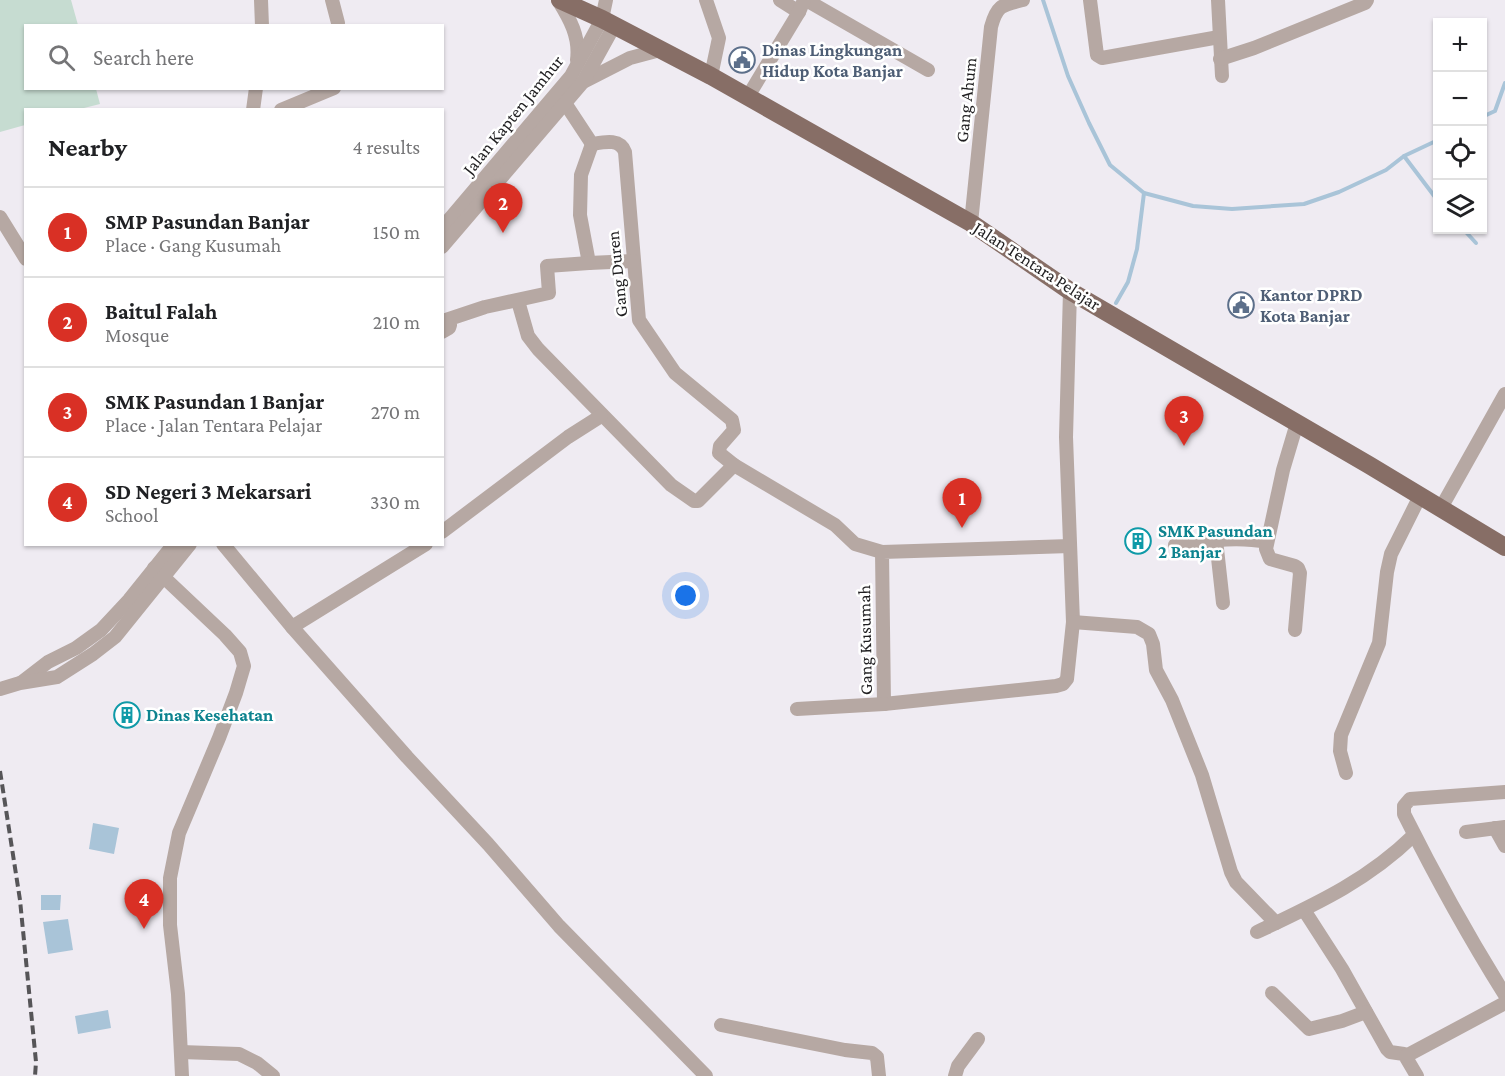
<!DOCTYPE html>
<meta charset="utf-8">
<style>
:root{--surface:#fff;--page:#f6f6f6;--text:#202124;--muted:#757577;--line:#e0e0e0;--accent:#d93025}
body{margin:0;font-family:"Crimson Pro",serif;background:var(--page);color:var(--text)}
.controls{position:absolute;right:18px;top:18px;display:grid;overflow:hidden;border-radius:0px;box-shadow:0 2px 4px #0004}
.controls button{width:54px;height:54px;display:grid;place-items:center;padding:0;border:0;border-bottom:2px solid var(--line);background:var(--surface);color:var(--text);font:30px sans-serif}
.you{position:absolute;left:686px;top:596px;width:21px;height:21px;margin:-15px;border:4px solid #fff;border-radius:50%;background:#1a73e8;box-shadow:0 0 0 9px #1a73e833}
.badge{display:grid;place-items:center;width:39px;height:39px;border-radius:50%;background:var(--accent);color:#fff;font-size:20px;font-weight:700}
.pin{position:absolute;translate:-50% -50px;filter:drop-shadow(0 2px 3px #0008)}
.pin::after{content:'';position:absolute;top:32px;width:21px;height:18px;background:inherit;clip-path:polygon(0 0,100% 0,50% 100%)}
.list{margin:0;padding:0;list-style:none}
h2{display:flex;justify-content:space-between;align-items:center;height:78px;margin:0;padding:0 24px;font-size:26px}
h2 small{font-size:20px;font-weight:400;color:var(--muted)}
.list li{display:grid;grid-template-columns:39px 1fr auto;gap:18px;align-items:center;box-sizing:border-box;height:90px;padding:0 24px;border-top:2px solid var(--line)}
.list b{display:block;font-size:22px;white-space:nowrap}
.list p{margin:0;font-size:20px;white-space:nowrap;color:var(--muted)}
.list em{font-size:20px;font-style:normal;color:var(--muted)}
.icon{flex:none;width:33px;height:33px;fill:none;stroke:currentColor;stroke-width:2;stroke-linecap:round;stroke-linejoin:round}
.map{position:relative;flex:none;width:1505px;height:1076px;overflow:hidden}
.search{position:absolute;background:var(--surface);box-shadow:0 2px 4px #0004;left:24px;top:24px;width:420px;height:66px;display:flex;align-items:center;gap:15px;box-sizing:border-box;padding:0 21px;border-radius:0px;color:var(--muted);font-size:22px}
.panel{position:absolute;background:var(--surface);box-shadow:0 2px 4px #0004;left:24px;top:108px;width:420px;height:438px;border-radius:0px}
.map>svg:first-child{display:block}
.green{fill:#c6dcd1}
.water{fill:#a9c4d8}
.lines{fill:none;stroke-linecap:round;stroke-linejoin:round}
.stream{stroke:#a9c4d8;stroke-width:4}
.minor{stroke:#b6a8a3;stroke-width:14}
.major{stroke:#876e66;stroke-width:18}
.rail{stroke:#565558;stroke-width:4;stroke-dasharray:9 4.5;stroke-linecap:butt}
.labels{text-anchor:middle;stroke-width:5;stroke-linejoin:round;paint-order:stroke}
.service-label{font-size:18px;font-weight:bold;fill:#4e5e75;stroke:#fff;text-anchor:start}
.street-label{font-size:18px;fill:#1f1e20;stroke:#fff}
.culture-label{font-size:18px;font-weight:bold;fill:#0d838f;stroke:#fff;text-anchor:start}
</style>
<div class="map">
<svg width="1505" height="1076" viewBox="0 0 1505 1076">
<rect width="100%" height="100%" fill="#efebf2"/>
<path class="green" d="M0 0H71L78 25 26 26V88L96 89 100 104 80 109 26 110 25 125 0 132Z"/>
<g class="water">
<path d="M93 823 119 828 114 854 89 849Z"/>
<path d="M41 895H61L60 910H41Z"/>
<path d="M68 919 73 950 48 954 43 922Z"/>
<path d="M108 1010 111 1028 78 1034 75 1016Z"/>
</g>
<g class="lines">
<g class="stream">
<path d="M1043 0 1068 76 1089 123 1110 165 1144 193 1193 206 1232 209 1304 204 1339 192 1386 170 1404 156 1438 140"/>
<path d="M1482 117 1495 111 1505 83"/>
<path d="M1404 156 1438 201"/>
<path d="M1464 230 1476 243"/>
<path d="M1116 303 1128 282 1137 249 1144 193"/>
</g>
<g class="minor">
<path d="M261 0 262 26"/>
<path d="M332 0 338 23"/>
<path d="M558 0C570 19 580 37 577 60"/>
<path d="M706 0 719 38 711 76"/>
<path d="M780 0 799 12"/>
<path d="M806 0 928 70"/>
<path d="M1090 0 1097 55 1102 58 1219 37"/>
<path d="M1218 0 1222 76"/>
<path d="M1220 59 1254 48 1365 3 1367 0"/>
<path d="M585 81 630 58 660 50"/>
<path d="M747 98 799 12 804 0"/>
<path d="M565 103 592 144C604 142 620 138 625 152L639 320 675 373 732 420 734 430 720 446 719 453 734 465 835 525 855 544 882 552"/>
<path d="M253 110 256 88"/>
<path d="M281 110 334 88"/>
<path d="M592 144 581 175 580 215 589 263 633 261"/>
<path d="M0 217 26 259"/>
<path d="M971 223 991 27C997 5 1002 5 1023 0"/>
<path d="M442 228 571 76 602 19 606 0"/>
<path d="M442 247 583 82 614 26"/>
<path d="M1070 291 1066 437 1073 622 1067 679 1063 684 1056 686 884 704 882 552 1070 546"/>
<path d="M518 301 528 336 538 349 671 485 694 501H698L734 465"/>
<path d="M442 332 449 328 450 325 446 320 485 307 549 293 547 266 589 263"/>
<path d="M1441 508 1505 394"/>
<path d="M442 532 568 437 601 416"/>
<path d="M1216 540 1223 603"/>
<path d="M223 544 292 627 407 757 488 844 559 926 706 1076"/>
<path d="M1175 545C1207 541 1236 536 1267 542"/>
<path d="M154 568 225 635 240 652 244 666 236 693 219 738 179 833 170 878V925L178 994 182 1076"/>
<path d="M1073 622 1137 627 1149 634 1153 644 1156 670 1172 700 1202 775 1231 872 1236 882 1276 923"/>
<path d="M292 627 426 544"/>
<path d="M1295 630 1300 573 1298 568 1295 566 1270 559 1266 549 1283 470 1297 423"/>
<path d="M22 682 48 662 76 648 101 630 129 600 174 544"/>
<path d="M0 689 20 683 57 677 93 654 115 637 190 544"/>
<path d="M797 709 884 704"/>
<path d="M1346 773 1340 751 1341 735 1379 643 1387 572 1391 554 1420 496"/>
<path d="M1505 792 1410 799 1404 806V814C1435 876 1468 936 1505 995"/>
<path d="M1495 828 1505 846"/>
<path d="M1466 832 1505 827"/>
<path d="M1304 910 1342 969 1387 1049 1390 1052 1404 1054 1417 1076"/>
<path d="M1257 932C1316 904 1367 881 1414 835"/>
<path d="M1272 993 1309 1029 1342 1021 1366 1012"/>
<path d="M721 1025 845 1050 872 1053 877 1057 879 1076"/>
<path d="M181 1052 239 1054 257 1063 273 1076"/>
<path d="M1406 1056 1505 1003"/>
<path d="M955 1076 958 1066 978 1039"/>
</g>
<path class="major" d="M560 0 602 19 711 76 971 223 1070 291 1369 465 1505 547"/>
<path class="rail" d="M0 771 20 900 36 1062 35 1076"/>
</g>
<defs>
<g id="civic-ring" transform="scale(1.35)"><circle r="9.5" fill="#fff" stroke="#5c6f8a" stroke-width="1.5"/><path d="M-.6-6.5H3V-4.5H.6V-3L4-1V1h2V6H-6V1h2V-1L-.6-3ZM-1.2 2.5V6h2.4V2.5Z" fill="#5c6f8a"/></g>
<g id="building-ring" transform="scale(1.35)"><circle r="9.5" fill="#fff" stroke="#0f9aa8" stroke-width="1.5"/><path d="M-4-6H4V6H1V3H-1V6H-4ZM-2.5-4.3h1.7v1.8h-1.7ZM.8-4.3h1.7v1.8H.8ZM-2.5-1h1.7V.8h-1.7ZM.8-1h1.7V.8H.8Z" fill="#0f9aa8"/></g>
</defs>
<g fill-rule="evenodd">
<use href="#civic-ring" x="742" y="60"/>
<use href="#civic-ring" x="1241" y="305"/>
<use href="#building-ring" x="1138" y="541"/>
<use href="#building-ring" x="127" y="715"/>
</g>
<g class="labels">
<g class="service-label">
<text x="762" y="56">Dinas Lingkungan<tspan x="762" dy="21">Hidup Kota Banjar</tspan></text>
<text x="1260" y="301">Kantor DPRD<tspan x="1260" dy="21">Kota Banjar</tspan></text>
</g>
<g class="street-label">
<text transform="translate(966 100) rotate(-84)" y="6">Gang Ahum</text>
<text transform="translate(513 115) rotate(-51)" y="6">Jalan Kapten Jamhur</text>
<text transform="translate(1037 266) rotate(33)" y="6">Jalan Tentara Pelajar</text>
<text transform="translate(617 274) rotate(-96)" y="6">Gang Duren</text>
<text transform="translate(865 640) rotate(-91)" y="6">Gang Kusumah</text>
</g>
<g class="culture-label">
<text x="1158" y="537">SMK Pasundan<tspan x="1158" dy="21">2 Banjar</tspan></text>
<text x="146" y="721">Dinas Kesehatan</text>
</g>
</g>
</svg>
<div class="controls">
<button>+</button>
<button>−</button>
<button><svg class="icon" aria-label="locate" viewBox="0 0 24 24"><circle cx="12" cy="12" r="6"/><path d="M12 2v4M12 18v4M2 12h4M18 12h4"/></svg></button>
<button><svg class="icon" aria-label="layers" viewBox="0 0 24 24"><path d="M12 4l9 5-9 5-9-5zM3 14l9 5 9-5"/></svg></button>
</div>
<div class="you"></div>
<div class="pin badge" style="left:962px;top:528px">1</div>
<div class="pin badge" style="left:503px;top:233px">2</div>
<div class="pin badge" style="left:1184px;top:446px">3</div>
<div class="pin badge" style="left:144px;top:929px">4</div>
<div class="search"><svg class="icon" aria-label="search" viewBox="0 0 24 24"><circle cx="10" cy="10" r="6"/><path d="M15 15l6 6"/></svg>Search here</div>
<section class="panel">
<h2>Nearby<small>4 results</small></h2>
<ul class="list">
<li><span class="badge">1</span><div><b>SMP Pasundan Banjar</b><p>Place · Gang Kusumah</p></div><em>150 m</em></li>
<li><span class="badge">2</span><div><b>Baitul Falah</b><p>Mosque</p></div><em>210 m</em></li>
<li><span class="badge">3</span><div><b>SMK Pasundan 1 Banjar</b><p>Place · Jalan Tentara Pelajar</p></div><em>270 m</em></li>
<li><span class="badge">4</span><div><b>SD Negeri 3 Mekarsari</b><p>School</p></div><em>330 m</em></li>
</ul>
</section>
</div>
